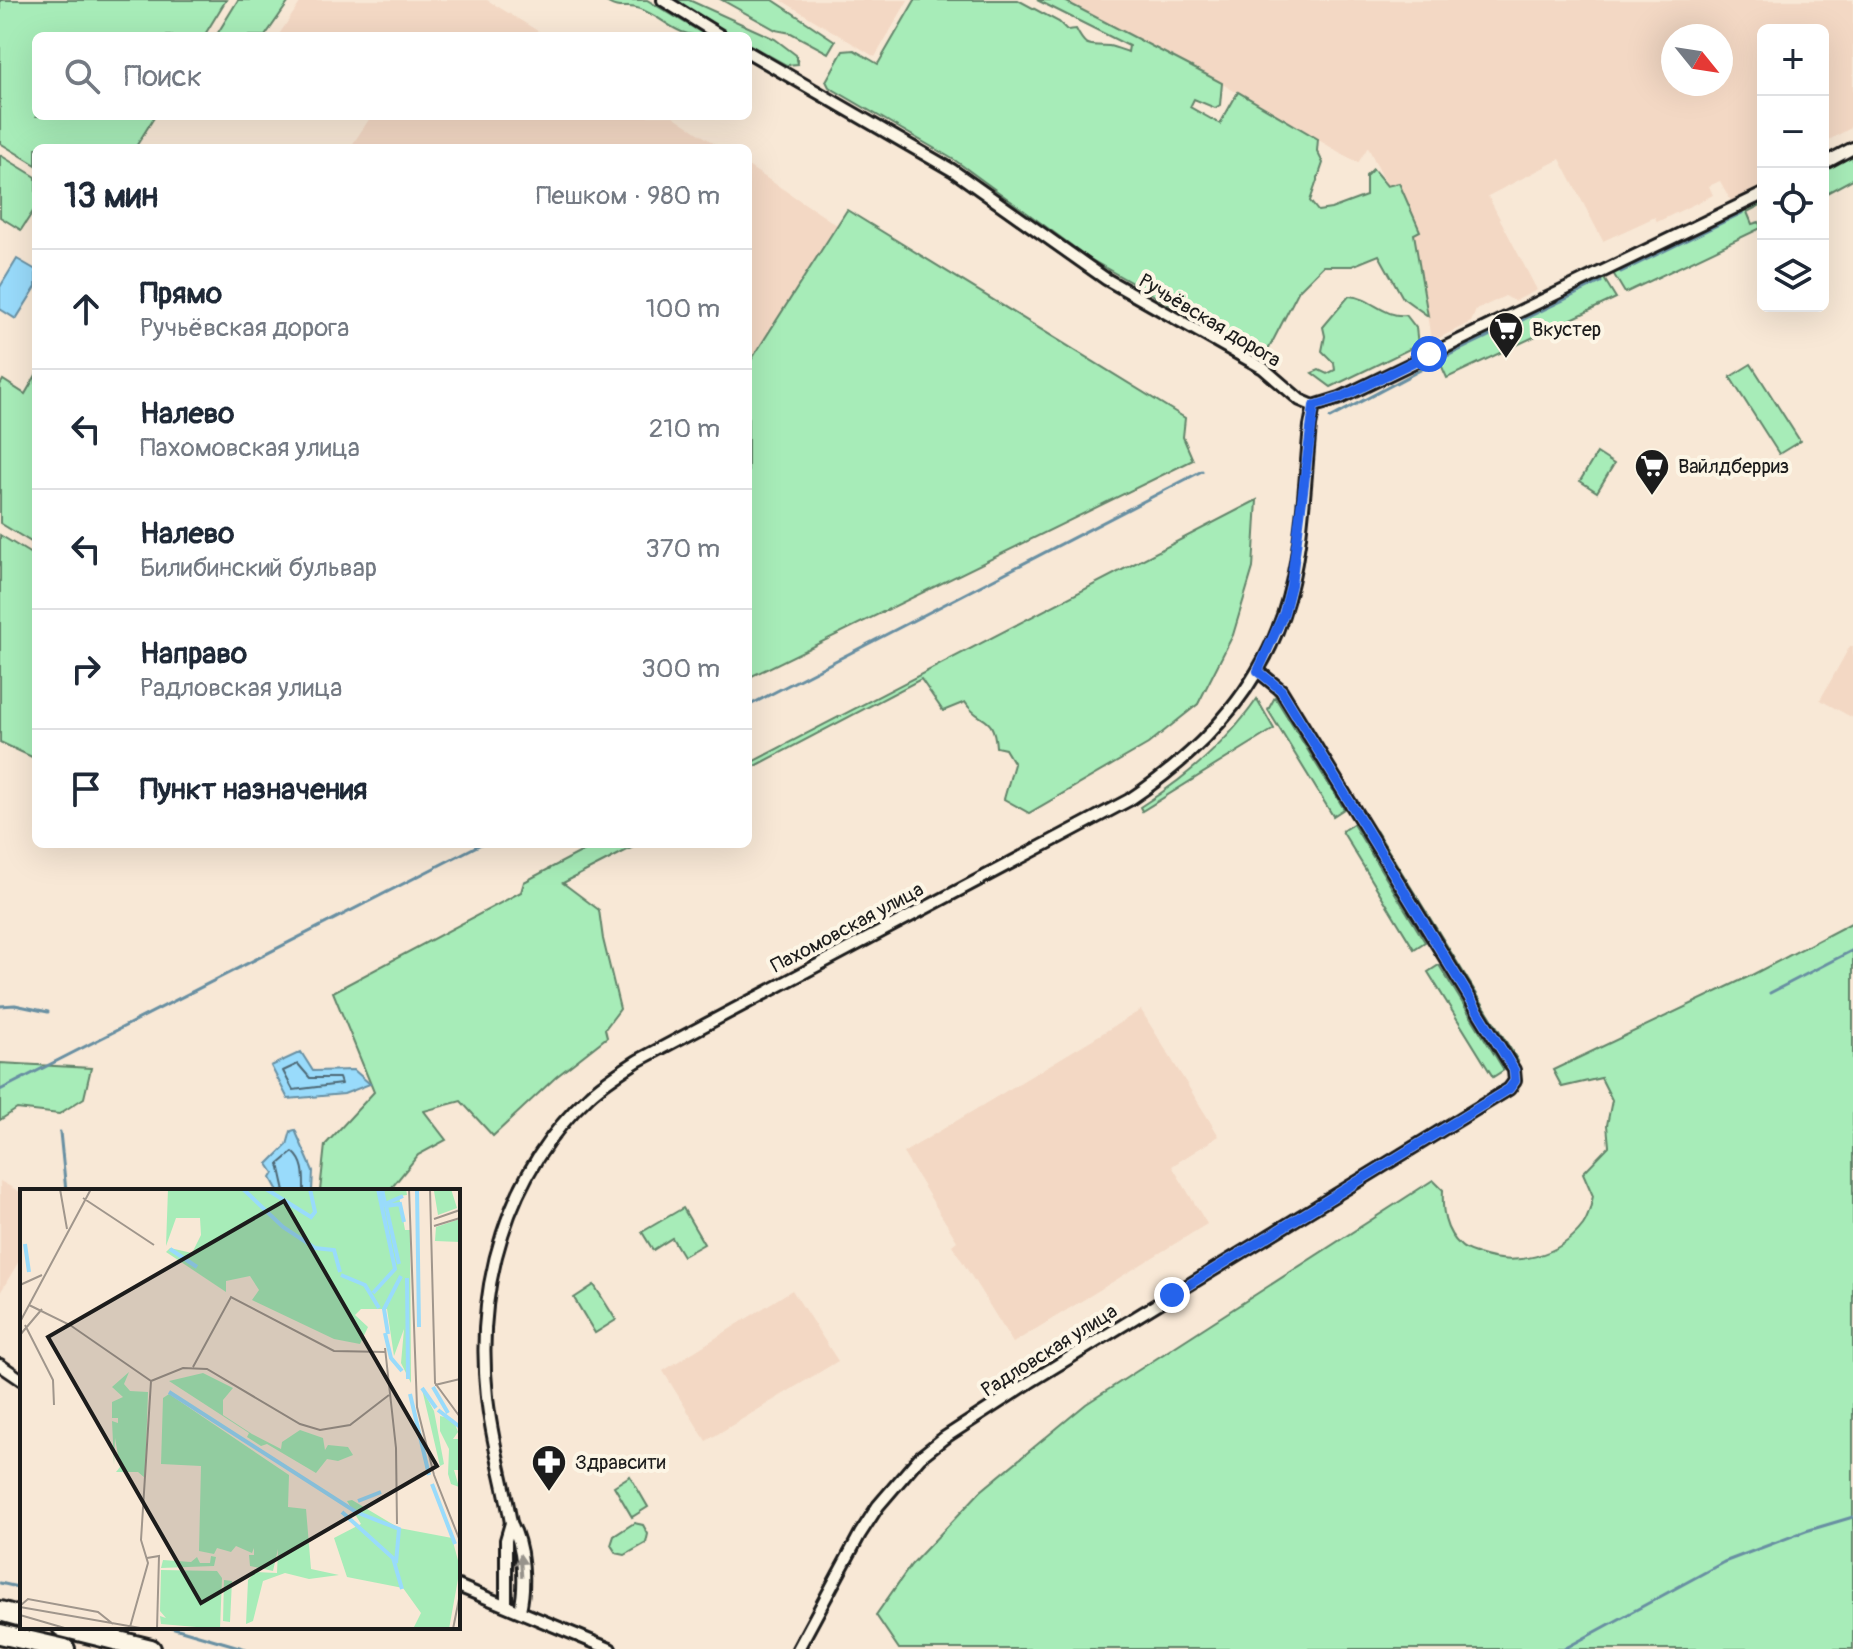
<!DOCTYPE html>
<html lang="ru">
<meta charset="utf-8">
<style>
:root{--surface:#fff;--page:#f2f2f3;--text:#1f2937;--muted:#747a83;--line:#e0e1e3}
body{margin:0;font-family:Pangolin,sans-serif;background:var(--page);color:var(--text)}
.controls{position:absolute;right:24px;top:24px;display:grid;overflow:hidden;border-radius:12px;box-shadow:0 8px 32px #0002}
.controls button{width:72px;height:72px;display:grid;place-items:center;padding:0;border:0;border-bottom:2px solid var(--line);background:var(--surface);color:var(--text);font:40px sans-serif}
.compass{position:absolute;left:1661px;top:24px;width:72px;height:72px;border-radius:50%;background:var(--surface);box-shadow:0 8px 32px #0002;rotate:120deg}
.stop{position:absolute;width:24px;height:24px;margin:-18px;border:6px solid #2563eb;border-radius:50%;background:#fff}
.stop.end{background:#2563eb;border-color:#fff;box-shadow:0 2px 8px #0008}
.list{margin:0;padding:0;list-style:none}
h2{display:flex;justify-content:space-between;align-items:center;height:104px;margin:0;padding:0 32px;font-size:34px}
h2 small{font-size:26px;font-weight:400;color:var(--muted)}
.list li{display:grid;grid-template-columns:52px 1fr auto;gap:24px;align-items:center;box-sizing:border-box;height:120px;padding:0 32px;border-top:2px solid var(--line)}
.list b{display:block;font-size:30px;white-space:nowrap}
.list p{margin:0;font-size:26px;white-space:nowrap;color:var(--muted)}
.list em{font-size:26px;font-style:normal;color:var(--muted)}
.icon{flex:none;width:44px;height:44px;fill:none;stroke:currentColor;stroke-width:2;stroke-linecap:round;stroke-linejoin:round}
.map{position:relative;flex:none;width:1853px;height:1649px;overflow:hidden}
.search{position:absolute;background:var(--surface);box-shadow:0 8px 32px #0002;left:32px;top:32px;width:720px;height:88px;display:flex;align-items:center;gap:20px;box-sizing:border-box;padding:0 28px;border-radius:12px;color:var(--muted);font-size:30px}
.panel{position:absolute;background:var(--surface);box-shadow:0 8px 32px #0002;left:32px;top:144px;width:720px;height:704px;border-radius:12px}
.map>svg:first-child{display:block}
.built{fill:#f3d8c4;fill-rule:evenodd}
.green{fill:#a7ecb8;stroke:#62846a;stroke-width:2}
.water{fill:#99dbfb;stroke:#678fa2;stroke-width:2}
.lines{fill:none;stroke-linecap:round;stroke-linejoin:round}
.shore{stroke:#4e6875;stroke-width:2}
.stream{stroke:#678fa2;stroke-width:3}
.street-casing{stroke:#1c1c1c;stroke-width:16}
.highway-casing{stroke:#1c1c1c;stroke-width:24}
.street{stroke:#fcf5e5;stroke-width:10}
.highway{stroke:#fcf5e5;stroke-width:18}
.oneway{fill:#97938b}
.route{stroke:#2563eb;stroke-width:10}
.labels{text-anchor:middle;stroke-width:8;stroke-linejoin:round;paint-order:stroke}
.street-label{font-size:20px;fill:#1c1c1c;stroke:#fcf5e5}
.poi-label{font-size:20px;fill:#1c1c1c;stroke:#fcf5e5;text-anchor:start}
.inset-river{fill:none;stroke:#99dbfb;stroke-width:4}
.inset-road{fill:none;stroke:#a0968c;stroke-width:2}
.view{fill:#1c1c1c;fill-opacity:0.15;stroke:#1c1c1c;stroke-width:4}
.inset-edge{fill:none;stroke:#1c1c1c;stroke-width:4}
</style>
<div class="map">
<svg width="1853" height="1649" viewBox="0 0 1853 1649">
<rect width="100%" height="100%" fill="#f8e8d6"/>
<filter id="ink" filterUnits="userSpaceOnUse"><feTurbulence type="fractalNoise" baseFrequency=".0125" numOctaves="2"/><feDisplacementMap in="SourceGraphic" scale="16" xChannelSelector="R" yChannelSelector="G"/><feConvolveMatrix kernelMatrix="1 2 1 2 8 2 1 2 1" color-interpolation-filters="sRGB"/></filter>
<g filter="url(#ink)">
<g class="built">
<path d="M302 0H487L546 36H278Z"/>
<path d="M781 0H908L875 57Z"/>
<path d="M1063 0H1853V122L1849 129 1823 143V30H1763V186L1731 201 1720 181 1709 186 1713 195 1657 222 1655 217 1603 241 1560 159 1488 196 1537 290 1515 301 1505 296 1476 310 1471 322 1435 340 1431 339 1414 234 1420 231 1399 183 1387 186 1368 147 1358 163 1205 74ZM1673 36H1721V84H1673Z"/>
<path d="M368 116H673L721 148H350L370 118Z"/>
<path d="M748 166 837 225 748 365Z"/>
<path d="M1850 646H1853V718L1820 700Z"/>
<path d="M1141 1010 1219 1136 1172 1166 1207 1224 1013 1343 952 1245 957 1241 903 1153Z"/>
<path d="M0 1181 22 1193V1256L0 1293Z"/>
<path d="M792 1290 838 1361 706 1441 663 1371Z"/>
</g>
<g class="green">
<path d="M0 0H226L204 36H36V116H155L135 148H36V165L0 143Z"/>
<path d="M238 0H290L265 36H216Z"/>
<path d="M603 0H647L707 36C672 36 669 20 640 9 625 3 622 13 603 0Z"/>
<path d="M677 0H689L775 39 796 55 798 64 786 65 748 44V36H734L690 11Z"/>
<path d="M722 0H773L835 41 828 53 791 33 776 30Z"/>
<path d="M915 0H1018L1059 22 1067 30 1076 29C1087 50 1088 44 1109 46 1115 47 1122 50 1128 52L1129 46 1037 0H1063L1205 74 1222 83 1220 105 1215 108 1194 99 1190 107 1220 124 1238 92 1318 139 1317 151 1323 163 1310 201 1318 211 1331 209 1366 196V176L1373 169 1387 186 1399 183 1420 231 1414 234 1428 316 1403 298 1379 255 1352 266H1323L1299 290 1264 358 1090 259 956 161 829 87 826 81 843 51 854 50 878 64Z"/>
<path d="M1853 154V179L1823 195V170Z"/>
<path d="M0 155 36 177V207L21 230 0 217Z"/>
<path d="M1763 200V204L1747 212 1752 224 1759 222 1761 228 1625 293 1613 273Z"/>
<path d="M847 210 1185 418 1183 437 1193 460 748 678V365Z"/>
<path d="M1603 277 1616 298 1447 378 1438 358Z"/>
<path d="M1349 296C1371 297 1384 318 1406 315L1416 328 1418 345 1331 387 1312 373 1319 370 1327 374 1335 370 1334 363 1322 351 1325 336 1323 327Z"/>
<path d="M1751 364 1800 441 1779 454 1730 377Z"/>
<path d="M36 375V545L0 523V385L3 380 25 394Z"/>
<path d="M1597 453 1614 464 1597 492 1580 481Z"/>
<path d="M1257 500 1253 568 1233 635 1198 704 1148 744 1029 813 1004 799 1014 764 1005 749 996 747C994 712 979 725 965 702L943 711 921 679 748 770V764Z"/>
<path d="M0 535 36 557V759L0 742Z"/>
<path d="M1275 697 1344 809 1333 816 1268 710Z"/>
<path d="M1257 699 1274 729 1142 811 1140 807C1186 778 1226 744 1257 699Z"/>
<path d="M1353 824 1425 942 1414 949 1342 831Z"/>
<path d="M1377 832 1518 1061 1515 1062 1376 837Z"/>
<path d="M596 844H639L563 883 599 910 603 939 620 1009 605 1029 607 1037 556 1077 493 1136 461 1101 424 1111 446 1140 418 1155 389 1191H320L325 1145 374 1092 333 992 521 892 524 882Z"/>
<path d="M1853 922V1649H899L876 1615 911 1565 981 1491 1086 1404 1433 1180 1443 1190C1442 1210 1444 1231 1461 1246 1465 1250 1473 1252 1478 1254 1515 1267 1559 1257 1583 1225 1589 1217 1591 1205 1593 1196L1583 1173 1609 1146 1607 1125 1612 1100 1601 1078 1562 1087 1553 1070 1750 976Z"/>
<path d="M1439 965 1504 1070 1493 1077 1428 972Z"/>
<path d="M0 1063 91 1068 84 1098 59 1114 17 1109 0 1120Z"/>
<path d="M683 1208 704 1244 683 1256 672 1238 653 1250 642 1232Z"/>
<path d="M594 1285 616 1320 595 1333 574 1298Z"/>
<path d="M630 1476 648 1507 632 1517 614 1486Z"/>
<path d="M634 1523 643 1525 648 1534 646 1543 625 1555 616 1553 611 1545 614 1536Z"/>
</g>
<g class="water">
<path d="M17 259 36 270V287L16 319 0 309V287Z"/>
<path d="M301 1052 313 1071 354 1070 370 1084 344 1094 288 1099 271 1066Z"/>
<path d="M295 1130 313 1171 312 1191H278L271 1178 274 1173 268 1164 287 1145 291 1131Z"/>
</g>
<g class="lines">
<g class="shore">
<path d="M298 1064 310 1078H339L341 1084 293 1090 283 1071Z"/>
<path d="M285 1191 279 1164 293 1152C305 1162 304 1176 304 1191"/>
</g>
<g class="stream">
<path d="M1621 272 1742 213"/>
<path d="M1443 358 1601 282"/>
<path d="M1330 418 1428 366"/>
<path d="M748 706 1202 471"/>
<path d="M1770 993 1853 950"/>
<path d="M0 1006 15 1005 48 1012"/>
<path d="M0 1090 481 844"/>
<path d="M60 1132 66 1191"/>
<path d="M0 1583 22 1588"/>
<path d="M171 1627 246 1649"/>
<path d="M1564 1649 1724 1562 1806 1531 1853 1517"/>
</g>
<g class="street-casing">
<g id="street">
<path d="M663 0 721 36"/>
<path d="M748 52 952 170 1106 279 1263 368 1300 400 1314 406 1340 398 1763 194"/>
<path d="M1823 164 1853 148"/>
<path d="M0 1365 22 1380"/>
<path d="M458 1586 610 1649"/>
<path d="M506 1605V1540L511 1523"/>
<path d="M520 1610C526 1584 524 1546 511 1523 504 1481 491 1439 487 1397 475 1287 506 1173 589 1096 604 1082 622 1071 639 1060L1129 800C1198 754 1256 695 1283 615 1303 555 1304 488 1310 426L1314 406"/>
<path d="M798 1649 860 1534 878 1506 920 1457 944 1438 1030 1382 1509 1089 1515 1081 1514 1070 1281 690 1258 671"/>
</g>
</g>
<g class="highway-casing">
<g id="highway">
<path d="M0 1611 22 1617"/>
<path d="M62 1627 151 1649"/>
<path d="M0 1634 65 1649"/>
</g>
</g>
<use href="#street" class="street"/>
<use href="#highway" class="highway"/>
</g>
<defs><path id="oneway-solid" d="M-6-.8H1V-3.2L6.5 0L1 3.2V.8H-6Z" transform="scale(2)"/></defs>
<use class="oneway" href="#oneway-solid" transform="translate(521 1566) rotate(-94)"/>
</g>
<g class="lines" filter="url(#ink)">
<path class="route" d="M1172 1295 1509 1089 1515 1081 1514 1070 1281 690 1258 671 1284 613 1291 585 1314 406 1340 398 1429 354"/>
</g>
<defs>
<g id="supermarket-pin" transform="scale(1.8)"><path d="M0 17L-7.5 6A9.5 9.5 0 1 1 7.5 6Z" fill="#1c1c1c" stroke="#fcf5e5"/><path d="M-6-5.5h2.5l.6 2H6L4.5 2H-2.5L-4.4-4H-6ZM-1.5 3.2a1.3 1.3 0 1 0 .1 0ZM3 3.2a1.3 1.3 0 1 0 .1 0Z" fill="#fff"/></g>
<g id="pharmacy-pin" transform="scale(1.8)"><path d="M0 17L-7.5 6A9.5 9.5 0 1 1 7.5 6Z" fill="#1c1c1c" stroke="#fcf5e5"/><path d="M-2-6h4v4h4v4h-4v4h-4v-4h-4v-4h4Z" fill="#fff"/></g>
</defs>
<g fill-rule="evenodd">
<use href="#supermarket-pin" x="1506" y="329"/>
<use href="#supermarket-pin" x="1652" y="466"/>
<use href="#pharmacy-pin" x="549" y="1462"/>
</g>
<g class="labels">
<g class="street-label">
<text transform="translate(1210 320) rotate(31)" y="7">Ручьёвская дорога</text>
<text transform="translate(847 927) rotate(-28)" y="7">Пахомовская улица</text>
<text transform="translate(1049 1350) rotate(-32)" y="7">Радловская улица</text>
</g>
<g class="poi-label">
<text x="1532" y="336">Вкустер</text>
<text x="1678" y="473">Вайлдберриз</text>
<text x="575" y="1469">Здравсити</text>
</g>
</g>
<g transform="translate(20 1189)">
<rect width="440" height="440" fill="#f8e8d6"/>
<path d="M148 0H386L387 6 379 7 385 41H390L391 194 381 174 384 140 374 167 367 120H341L335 126 348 138 340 155 314 150 232 111 239 101 230 87 206 92V103L146 63 150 59 172 64 181 46 180 29H156L146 57ZM431 0 437 19 418 26 414 2ZM440 30V53L415 52 416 38ZM109 183 104 195 110 202 128 203 125 289 118 283H96L100 278 95 249 94 276 92 232 98 234V229H92V213L103 208 92 198ZM183 184 213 199 203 211V226L232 245 261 260 262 253 280 241 303 249 305 261 308 256 328 258 333 266 318 272 307 270 296 284 247 255 241 257 227 248 229 244 149 192ZM402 200 414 222 424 275 420 277ZM149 205 269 286 268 318 286 320 291 380 319 386 289 390 265 384 243 392 233 432 226 435 228 391 235 383 257 384 258 360 253 382 230 377 229 366H234V359L232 364 216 357 211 363 197 359 194 365 179 362 181 277 141 275 143 209ZM420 227 433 230 438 243 433 250H440V281H434L439 298 431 295 428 285 429 260 420 242ZM332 311 379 339 432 349 440 379 429 440H393L401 424 383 399 327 388 314 349 341 335 327 312ZM191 367 196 368 194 377 141 379 143 371 171 373 177 368 180 374H190ZM141 381 197 382 202 389 200 440 141 435 140 427 146 429 140 422ZM204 391 212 392 210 433 203 432Z" fill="#a7ecb8"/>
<path class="inset-river" d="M223 0 263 38 295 59 314 61 320 83M246 0 291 28 295 23 290 0M362 0 365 15 383 7M397 0 399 138M5 55 9 83M150 60 177 78M379 75 366 17 380 15 384 33M321 86 345 96 359 119M387 89 388 190M353 104 375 80 358 0M365 144 371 169 382 182M368 145 364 120 381 87M413 198 428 224M402 199 416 219M149 203 336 323 379 340 376 374M390 205 409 286M418 221 440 238M412 295 435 355M338 312 361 303M322 323 373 369 382 400"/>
<path class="inset-road" d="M40 0 47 40M389 0 397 218 414 286 440 352M410 0 415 194 440 228M63 9 134 56M414 30 440 21M414 37 440 29M0 96 22 86M9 116 50 136 131 192M0 133 71 0M5 136 33 191 34 216M0 146 22 120M365 159 376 259 377 335M173 178 211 108 314 162 366 163M131 192 163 179 187 180 280 235 300 241 330 236 369 206M415 196 440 190M127 369 139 367 137 440M1 416 8 410 78 423 93 435M0 418 126 440M0 426 48 440M110 438 128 374 121 351 131 192M433 440 440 405"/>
<path class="view" d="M264 12 417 277 181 414 28 148Z"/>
<rect width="440" height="440" class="inset-edge"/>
</g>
</svg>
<div class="controls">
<button>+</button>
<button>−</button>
<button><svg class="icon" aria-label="locate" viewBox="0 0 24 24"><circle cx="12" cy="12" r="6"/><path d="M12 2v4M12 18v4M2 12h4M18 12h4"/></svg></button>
<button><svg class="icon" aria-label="layers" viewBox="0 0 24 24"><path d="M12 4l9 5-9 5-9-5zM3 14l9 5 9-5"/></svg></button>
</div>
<svg class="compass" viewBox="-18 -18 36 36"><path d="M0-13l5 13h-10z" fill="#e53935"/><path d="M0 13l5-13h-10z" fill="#747a83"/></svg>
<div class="stop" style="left:1429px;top:354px"></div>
<div class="stop end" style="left:1172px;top:1295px"></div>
<div class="search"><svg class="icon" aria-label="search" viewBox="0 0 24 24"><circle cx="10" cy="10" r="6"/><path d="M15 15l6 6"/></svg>Поиск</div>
<section class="panel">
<h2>13 мин<small>Пешком · 980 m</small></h2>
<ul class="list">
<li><svg class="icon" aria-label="ahead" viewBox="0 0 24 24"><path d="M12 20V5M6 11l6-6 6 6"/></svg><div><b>Прямо</b><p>Ручьёвская дорога</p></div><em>100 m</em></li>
<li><svg class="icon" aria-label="left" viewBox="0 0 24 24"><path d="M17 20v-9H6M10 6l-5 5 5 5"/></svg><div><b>Налево</b><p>Пахомовская улица</p></div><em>210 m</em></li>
<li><svg class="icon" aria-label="left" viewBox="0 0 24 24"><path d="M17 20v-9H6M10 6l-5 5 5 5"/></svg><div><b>Налево</b><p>Билибинский бульвар</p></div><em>370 m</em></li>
<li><svg class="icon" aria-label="right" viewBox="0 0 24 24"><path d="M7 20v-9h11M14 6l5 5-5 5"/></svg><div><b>Направо</b><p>Радловская улица</p></div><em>300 m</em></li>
<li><svg class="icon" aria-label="arrive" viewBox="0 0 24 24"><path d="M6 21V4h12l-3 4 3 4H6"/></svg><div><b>Пункт назначения</b></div></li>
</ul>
</section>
</div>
